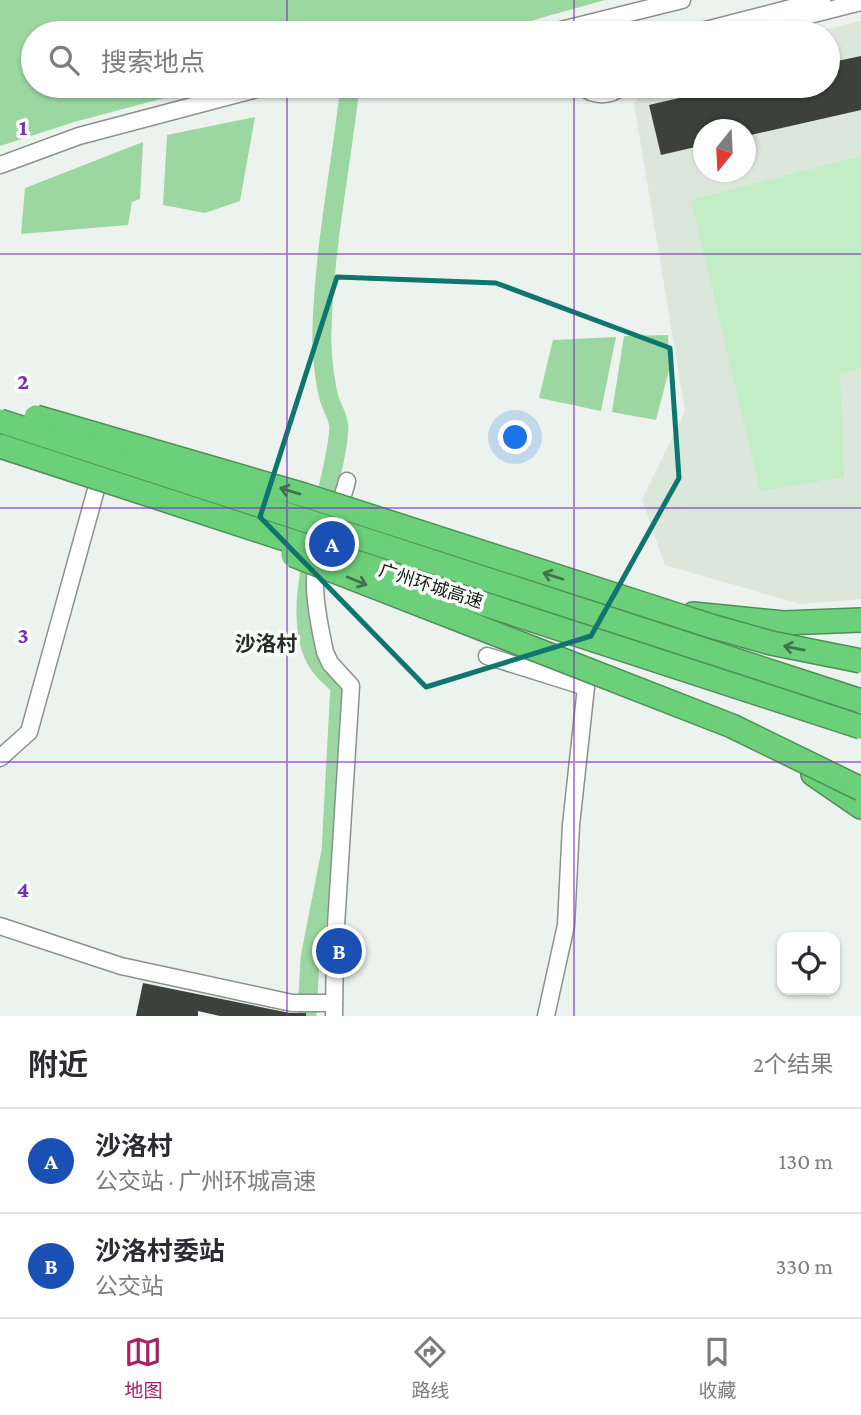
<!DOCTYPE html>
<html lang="zh">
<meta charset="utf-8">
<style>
:root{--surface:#fff;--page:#f2f2f3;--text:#2b2b33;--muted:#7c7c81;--line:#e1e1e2;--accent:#aa2064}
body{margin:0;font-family:"Crimson Pro","Noto Sans SC",serif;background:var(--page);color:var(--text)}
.controls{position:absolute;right:21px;bottom:21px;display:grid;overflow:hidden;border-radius:14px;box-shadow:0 2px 5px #0004}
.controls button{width:63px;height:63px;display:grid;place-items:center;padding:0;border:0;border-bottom:2px solid var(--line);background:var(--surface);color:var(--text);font:35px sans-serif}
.compass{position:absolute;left:693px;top:119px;width:63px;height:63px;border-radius:50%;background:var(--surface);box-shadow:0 2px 5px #0004;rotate:198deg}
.you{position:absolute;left:516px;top:438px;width:24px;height:24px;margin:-18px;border:5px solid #fff;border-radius:50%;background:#1a73e8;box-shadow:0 0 0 10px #1a73e833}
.badge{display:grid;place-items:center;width:46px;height:46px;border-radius:50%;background:var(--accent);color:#fff;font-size:23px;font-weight:700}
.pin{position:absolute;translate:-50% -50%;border:4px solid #fff;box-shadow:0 2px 7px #0006}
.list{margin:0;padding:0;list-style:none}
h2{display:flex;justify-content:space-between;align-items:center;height:91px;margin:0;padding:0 28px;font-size:30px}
h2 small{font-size:23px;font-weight:400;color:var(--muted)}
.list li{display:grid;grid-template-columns:46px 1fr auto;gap:21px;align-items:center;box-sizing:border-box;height:105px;padding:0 28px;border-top:2px solid var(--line)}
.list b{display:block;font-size:26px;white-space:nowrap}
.list p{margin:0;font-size:23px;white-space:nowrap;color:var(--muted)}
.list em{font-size:23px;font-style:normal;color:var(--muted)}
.icon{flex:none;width:38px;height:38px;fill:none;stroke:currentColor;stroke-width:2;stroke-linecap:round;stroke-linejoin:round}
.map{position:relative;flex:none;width:861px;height:1016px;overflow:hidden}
.search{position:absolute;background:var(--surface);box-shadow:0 2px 5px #0004;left:21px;right:21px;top:21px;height:77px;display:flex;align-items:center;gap:18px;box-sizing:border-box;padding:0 24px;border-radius:38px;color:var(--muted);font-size:26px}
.sheet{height:301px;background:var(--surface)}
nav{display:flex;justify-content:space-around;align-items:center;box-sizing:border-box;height:98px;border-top:2px solid var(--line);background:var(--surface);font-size:19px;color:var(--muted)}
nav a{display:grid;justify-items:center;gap:4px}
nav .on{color:var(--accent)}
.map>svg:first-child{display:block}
.built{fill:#dce7dc;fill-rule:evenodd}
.green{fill:#c3edc6}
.water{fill:#9cd7a2}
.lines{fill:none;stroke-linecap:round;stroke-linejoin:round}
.river{stroke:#9cd7a2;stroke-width:19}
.building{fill:#3c413c}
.minor-casing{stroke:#8b918c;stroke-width:19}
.highway-casing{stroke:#4e8f57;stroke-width:26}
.minor{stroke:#fff;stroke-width:16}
.highway{stroke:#6ccf7a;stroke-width:23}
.highway-bridge-casing{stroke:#4e8f57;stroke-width:26;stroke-linecap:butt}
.highway-bridge{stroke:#6ccf7a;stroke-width:23}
.oneway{stroke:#417448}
.marked{fill:none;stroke:#0f766e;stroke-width:5;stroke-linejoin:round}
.grid{fill:none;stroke:#7b2cbf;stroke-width:2;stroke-opacity:0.55}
.labels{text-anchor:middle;stroke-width:7;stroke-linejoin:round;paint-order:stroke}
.street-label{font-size:18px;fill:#161816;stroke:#fafffb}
.quarter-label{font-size:21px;font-weight:bold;fill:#292d29;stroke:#fafffb}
.grid-label{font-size:23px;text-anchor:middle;font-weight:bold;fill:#7b2cbf;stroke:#fafffb;stroke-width:7;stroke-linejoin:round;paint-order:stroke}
</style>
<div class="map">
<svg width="861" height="1016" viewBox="0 0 861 1016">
<rect width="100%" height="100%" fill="#ecf2ed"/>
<path class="built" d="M861 21V599L800 604 665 565 642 500 685 411 634 104 648 86H828V33H812ZM704 130H746V172H704Z"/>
<path class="green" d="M861 156V368L840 374 844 477 760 491 691 200Z"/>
<g class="water">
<path d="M0 0H605L488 33H33V86H210L74 122 0 146Z"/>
<path d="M255 117 240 201 205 213 163 205 167 135Z"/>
<path d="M143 142 140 199 132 202 128 225 21 234 25 188Z"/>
<path d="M668 335 669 370 656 420 612 412 624 336Z"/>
<path d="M616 337 601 411 539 398 553 340Z"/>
</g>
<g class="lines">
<path class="river" d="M307 1016 310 958 331 851 340 686C333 679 323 672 318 663 283 608 335 492 339 428 339 418 332 408 329 398 324 378 321 350 322 329 324 248 341 167 350 86"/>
</g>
<g class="building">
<path d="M861 56V110L746 136V130H704V145L661 155 649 105 731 86H828V63Z"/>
<path d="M143 983 290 1013H306V1016H220L198 1011V1016H136Z"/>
</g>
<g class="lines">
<g class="minor-casing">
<g id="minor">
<path d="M549 33 682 0"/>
<path d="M694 33 822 0"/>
<path d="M738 33 861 2"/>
<path d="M581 86C594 97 610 97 623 86"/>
<path d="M0 165 79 136 268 86"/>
<path d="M0 433 285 527"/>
<path d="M536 609 742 674"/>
<path d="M487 656 586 687 571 825 566 925 546 1016"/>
<path d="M0 758 29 732 102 468"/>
<path d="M0 926 121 966 292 1003H334"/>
<path d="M334 1016 335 942 351 686 330 663 325 652C318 619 308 575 322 543 331 520 341 507 347 481"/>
</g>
</g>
<g class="highway-casing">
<g id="highway">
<path d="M693 614 784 623 861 620"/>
<path d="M813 774 861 807"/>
</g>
</g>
<use href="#minor" class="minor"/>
<use href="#highway" class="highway"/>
<g class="highway-bridge-casing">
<g id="highway-bridge">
<path d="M36 417 304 495 711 626 771 643 861 661"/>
<path d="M0 421 861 701"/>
<path d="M0 446 861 727"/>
<path d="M293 555 732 726 861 789"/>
</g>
</g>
<use href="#highway-bridge" class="highway-bridge"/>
</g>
<defs><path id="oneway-shaft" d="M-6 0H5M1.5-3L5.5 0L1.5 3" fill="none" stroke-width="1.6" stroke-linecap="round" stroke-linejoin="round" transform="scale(1.75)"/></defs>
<g class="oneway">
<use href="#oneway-shaft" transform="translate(290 491) rotate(-163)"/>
<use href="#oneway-shaft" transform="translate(553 576) rotate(-162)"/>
<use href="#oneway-shaft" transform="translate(357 581) rotate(22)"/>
<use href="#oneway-shaft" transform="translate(794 648) rotate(-169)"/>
</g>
<path class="marked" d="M337 277 496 283 670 348 679 478 591 636 426 687 260 517Z"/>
<path class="grid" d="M287 0V33M574 0V33M287 86V1016M574 86V1016M0 254H861M0 508H861M0 762H861"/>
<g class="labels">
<g class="street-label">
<text transform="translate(431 586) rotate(18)" y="6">广州环城高速</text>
</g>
<g class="quarter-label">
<text x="266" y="651">沙洛村</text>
</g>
</g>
<g class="grid-label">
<text x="23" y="135">1</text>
<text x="23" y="389">2</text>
<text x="23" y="643">3</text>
<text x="23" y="897">4</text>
</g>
</svg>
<div class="controls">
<button><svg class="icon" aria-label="locate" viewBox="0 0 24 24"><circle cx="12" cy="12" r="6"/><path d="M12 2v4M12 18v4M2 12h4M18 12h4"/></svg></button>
</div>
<svg class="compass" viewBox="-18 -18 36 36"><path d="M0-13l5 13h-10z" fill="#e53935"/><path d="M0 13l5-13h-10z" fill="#7c7c81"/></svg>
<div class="you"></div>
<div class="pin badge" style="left:332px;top:544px;background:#1a4fb4">A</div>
<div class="pin badge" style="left:339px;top:951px;background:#1a4fb4">B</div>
<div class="search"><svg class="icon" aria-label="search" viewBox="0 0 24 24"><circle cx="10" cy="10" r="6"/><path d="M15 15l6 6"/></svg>搜索地点</div>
</div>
<section class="sheet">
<h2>附近<small>2个结果</small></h2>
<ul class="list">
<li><span class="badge" style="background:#1a4fb4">A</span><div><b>沙洛村</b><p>公交站 · 广州环城高速</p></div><em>130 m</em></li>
<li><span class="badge" style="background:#1a4fb4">B</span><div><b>沙洛村委站</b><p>公交站</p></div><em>330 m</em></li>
</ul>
</section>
<nav>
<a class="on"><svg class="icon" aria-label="map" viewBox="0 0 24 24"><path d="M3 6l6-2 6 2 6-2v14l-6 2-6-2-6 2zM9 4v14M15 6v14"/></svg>地图</a>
<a><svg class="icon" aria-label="directions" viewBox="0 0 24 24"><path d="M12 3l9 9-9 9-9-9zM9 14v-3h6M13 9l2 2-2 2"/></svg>路线</a>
<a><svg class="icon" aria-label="saved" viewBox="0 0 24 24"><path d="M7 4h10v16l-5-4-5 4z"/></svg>收藏</a>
</nav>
